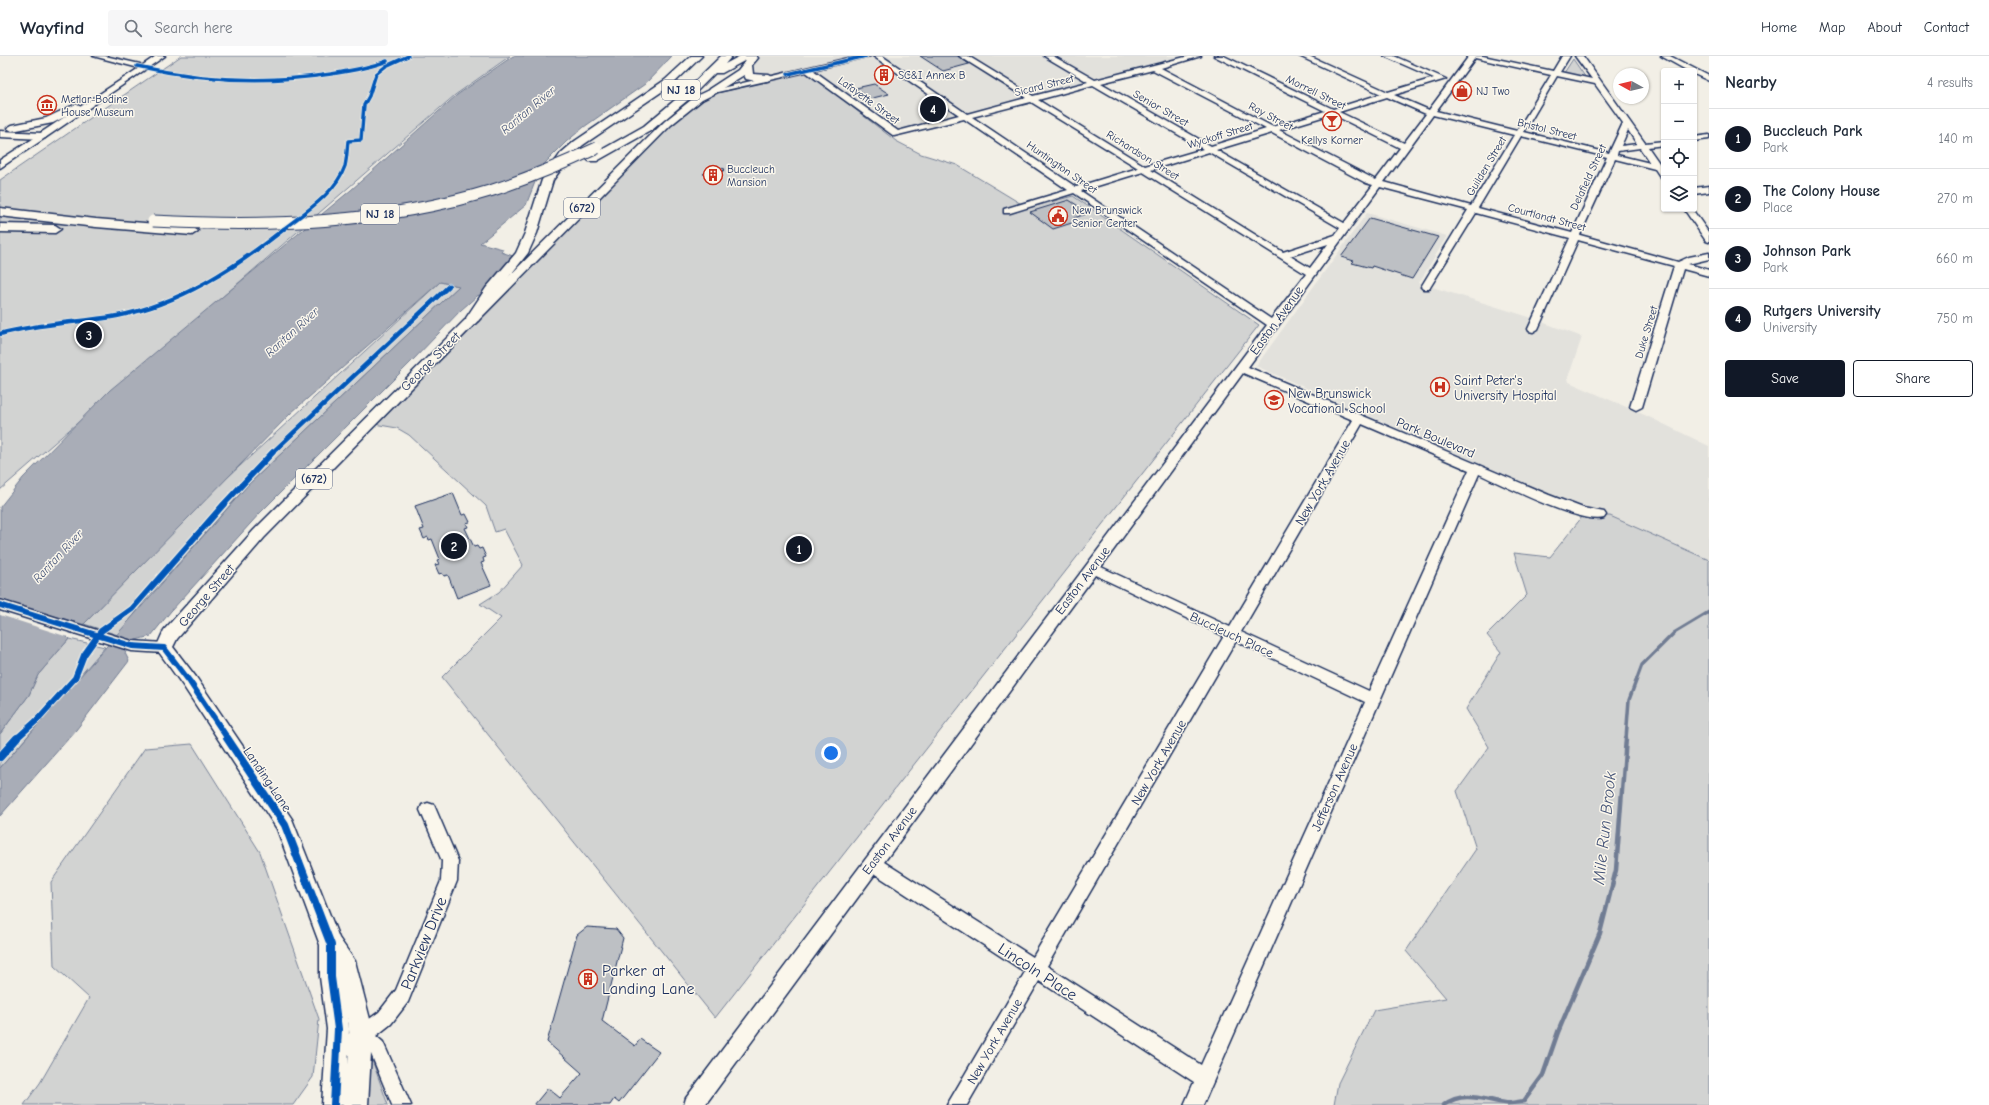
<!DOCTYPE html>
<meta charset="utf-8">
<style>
:root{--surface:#fff;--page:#f6f6f7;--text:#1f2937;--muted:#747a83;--line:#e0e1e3;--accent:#111827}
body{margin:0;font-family:"Comic Neue",sans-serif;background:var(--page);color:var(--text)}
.controls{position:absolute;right:12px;top:12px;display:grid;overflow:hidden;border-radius:4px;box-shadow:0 1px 3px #0004}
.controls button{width:36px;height:36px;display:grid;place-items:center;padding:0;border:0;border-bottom:1px solid var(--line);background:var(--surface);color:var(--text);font:20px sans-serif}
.compass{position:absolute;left:1613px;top:12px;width:36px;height:36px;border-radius:50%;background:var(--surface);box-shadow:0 1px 3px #0004;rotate:278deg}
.you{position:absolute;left:831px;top:697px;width:14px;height:14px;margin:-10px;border:3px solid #fff;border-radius:50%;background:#1a73e8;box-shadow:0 0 0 6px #1a73e833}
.badge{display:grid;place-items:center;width:26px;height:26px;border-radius:50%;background:var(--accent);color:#fff;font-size:13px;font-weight:700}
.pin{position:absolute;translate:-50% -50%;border:2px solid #fff;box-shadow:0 1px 4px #0006}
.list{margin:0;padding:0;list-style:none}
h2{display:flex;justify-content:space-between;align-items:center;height:52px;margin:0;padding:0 16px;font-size:17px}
h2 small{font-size:13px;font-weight:400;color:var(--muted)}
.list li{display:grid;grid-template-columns:26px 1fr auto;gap:12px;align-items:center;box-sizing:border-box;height:60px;padding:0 16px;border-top:1px solid var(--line)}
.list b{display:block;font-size:15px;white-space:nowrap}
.list p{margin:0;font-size:13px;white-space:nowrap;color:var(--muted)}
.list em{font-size:13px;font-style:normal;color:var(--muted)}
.actions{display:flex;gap:8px;padding:12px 16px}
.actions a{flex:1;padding:9px 0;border:1px solid var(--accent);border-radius:4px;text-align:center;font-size:14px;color:var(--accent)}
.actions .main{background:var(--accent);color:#fff}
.icon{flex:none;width:22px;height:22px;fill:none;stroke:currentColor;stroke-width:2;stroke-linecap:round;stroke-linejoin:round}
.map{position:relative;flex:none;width:1709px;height:1049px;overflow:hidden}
header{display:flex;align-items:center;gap:24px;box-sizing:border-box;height:56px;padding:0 20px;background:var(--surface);border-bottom:1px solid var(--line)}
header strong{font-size:19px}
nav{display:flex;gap:22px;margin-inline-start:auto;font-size:14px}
.search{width:280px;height:36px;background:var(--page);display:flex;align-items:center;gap:10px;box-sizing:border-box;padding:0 14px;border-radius:4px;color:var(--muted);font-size:15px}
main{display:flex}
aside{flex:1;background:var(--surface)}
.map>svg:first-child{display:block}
.built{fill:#e2e1dc}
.green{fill:#d2d3d2;stroke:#768198}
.water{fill:#a9adb7;stroke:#707b93}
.pier{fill:#f2efe6}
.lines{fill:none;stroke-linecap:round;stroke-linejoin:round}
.stream-far1{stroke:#707b93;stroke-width:3.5}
.stream{stroke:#707b93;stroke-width:4.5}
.building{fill:#bdc0c4;stroke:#1b2f5e}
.minor-casing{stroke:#1b2f5e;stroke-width:3}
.major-casing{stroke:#1b2f5e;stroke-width:3}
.highway-casing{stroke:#1b2f5e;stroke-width:3}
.minor{fill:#fbf7ec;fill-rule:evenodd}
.major{fill:#fbf7ec;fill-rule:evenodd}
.highway{fill:#fbf7ec;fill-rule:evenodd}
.highway-bridge-casing{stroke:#1b2f5e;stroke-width:13;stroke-linecap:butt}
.highway-bridge{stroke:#fbf7ec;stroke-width:11}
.cycleway-far3-casing{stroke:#fbf7ec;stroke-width:5}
.cycleway-far2-casing{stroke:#fbf7ec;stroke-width:6}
.cycleway-far1-casing{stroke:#fbf7ec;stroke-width:8}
.cycleway-casing{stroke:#fbf7ec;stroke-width:10}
.cycleway-far3{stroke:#0057b8;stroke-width:3.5}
.cycleway-far2{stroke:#0057b8;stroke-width:4.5}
.cycleway-far1{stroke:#0057b8;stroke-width:6}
.cycleway{stroke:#0057b8;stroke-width:8}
.labels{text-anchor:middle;stroke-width:3;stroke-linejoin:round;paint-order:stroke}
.far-poi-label{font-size:11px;fill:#1b2f5e;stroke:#fbf7ec;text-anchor:start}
.far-street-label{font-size:11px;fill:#1b2f5e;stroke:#fbf7ec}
.shield{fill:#fbf7ec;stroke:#5e6b89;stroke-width:1}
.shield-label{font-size:12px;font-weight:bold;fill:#1b2f5e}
.far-water-label{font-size:12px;font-style:italic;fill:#465579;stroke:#fbf7ec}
.street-label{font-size:13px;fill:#1b2f5e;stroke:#fbf7ec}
.poi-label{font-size:13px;fill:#1b2f5e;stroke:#fbf7ec;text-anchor:start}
.near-street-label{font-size:16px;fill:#1b2f5e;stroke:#fbf7ec}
.near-poi-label{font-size:16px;fill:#1b2f5e;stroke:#fbf7ec;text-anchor:start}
.near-water-label{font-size:17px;font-style:italic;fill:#465579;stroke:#fbf7ec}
</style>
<header>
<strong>Wayfind</strong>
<div class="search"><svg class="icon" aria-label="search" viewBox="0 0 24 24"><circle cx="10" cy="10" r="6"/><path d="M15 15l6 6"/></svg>Search here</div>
<nav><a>Home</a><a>Map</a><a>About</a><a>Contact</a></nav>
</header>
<main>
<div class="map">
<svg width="1709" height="1049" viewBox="0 0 1709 1049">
<rect width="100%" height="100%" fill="#f2efe6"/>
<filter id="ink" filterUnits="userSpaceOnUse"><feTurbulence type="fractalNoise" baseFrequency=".025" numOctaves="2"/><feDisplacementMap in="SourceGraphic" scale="8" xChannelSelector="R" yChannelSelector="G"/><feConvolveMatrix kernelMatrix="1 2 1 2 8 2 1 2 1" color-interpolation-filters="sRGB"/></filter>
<g filter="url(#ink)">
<g class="built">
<path d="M760 0H1191L902 79 809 10 757 21 751 19V11Z"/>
<path d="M1367 157 1447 180 1419 227 1526 260 1582 281 1568 322 1569 326 1649 361 1709 390V504L1610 460 1583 454 1256 310Z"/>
</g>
<g class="green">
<path d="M181 0H510L455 39 0 434V124Z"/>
<path d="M1573 3 1586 22 1564 17Z"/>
<path d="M807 16 896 85 921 98 957 109 1028 152 1073 140 1259 269 715 962 442 621 501 562 480 548 499 536 523 509 504 473 495 476 486 450 409 379 397 372 374 368 673 66 692 50 717 37Z"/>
<path d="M440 226 459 230 248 429 145 545 118 579 84 568 203 444Z"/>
<path d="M1610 460 1709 504V1049H1334L1338 1027 1374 954 1446 942 1406 895 1476 793 1457 735 1489 691 1466 653 1501 596 1487 579 1527 539 1514 497 1550 501 1582 461Z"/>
<path d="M69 583 105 591 0 712V678L29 639 38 619Z"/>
<path d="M192 688 260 796 319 963 313 1021 293 1049H24L40 1027 89 942 54 910 51 826 145 692Z"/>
<path d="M370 1000 371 1001 388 1049H364Z"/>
</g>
<path class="water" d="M513 0H672L645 28 584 71 566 86 546 106 537 121 526 149 480 187 503 193 501 196 513 200 482 238 477 240 461 254 413 304 260 457 171 555 151 580 136 584 125 597 129 605 76 674 0 760V712L248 429 459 230 440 226 291 357 84 568 75 570 66 580 69 583 38 619 29 639 0 678V451L23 422 110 334 351 134 457 39Z"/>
<path class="pier" d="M0 542 84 570 76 571 68 579 71 582 0 559Z"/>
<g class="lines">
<path class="stream-far1" d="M1626 683 1629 644 1642 609 1674 577 1709 556"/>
<path class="stream" d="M1444 1049C1463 1034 1484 1044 1505 1047 1511 1048 1518 1046 1524 1045L1543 1019 1558 976 1600 877 1616 814 1626 682"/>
</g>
<g class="building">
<path d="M920 0H958L969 8 943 15Z"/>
<path d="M874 28 889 38 869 43 856 32Z"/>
<path d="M712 110 725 113 717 121 703 118Z"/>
<path d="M1069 144 1089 157 1074 162 1078 165 1053 173 1030 156Z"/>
<path d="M1370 162 1438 181 1412 223 1372 210 1371 212 1352 207 1354 205 1341 201Z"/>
<path d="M453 437 462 459 466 458 470 466 466 467 468 471 465 472 474 491 477 490 479 493 482 492 486 501 483 502 484 506 481 507 491 529 457 542 448 519 444 520 442 517 439 518 435 509 439 508 437 504 440 503 432 483 429 484 428 481 424 483 420 474 424 473 415 450Z"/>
<path d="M587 871 616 873 623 882 602 965 635 990 640 983 659 996 619 1047 614 1043 610 1049H534L548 1032 560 1042 582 1017 547 986 577 879Z"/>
</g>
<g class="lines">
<g class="minor-casing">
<g id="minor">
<path d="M93 0H105L140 8V11L156 0H165L45 82H39V78L139 12Z"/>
<path d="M857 0H870L813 14 898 75 959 59 873 0H882L967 58 1026 42 959 0H968L1033 40 1088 26 1044 0H1053L1095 24 1189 0H1201L1161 12 1273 71 1325 55 1214 0H1224L1333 53 1381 38 1299 0H1309L1388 36 1434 22 1384 0H1394L1446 23 1394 39 1429 54 1469 0H1483L1553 15 1562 0H1570L1560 16 1592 23 1575 0H1583L1645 87 1664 85V89L1648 91 1664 114V123L1661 122 1655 113 1615 103 1580 179 1678 206 1689 201 1709 197V203L1688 208 1709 214V220L1683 213 1642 351 1636 354 1630 351 1674 210 1578 184 1538 273 1533 276 1529 275 1528 273 1570 182 1476 157 1429 233H1423L1421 231 1468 154 1380 131 1248 311 1549 439 1583 452 1604 456 1606 459 1604 462C1582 469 1503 429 1479 418L1203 1049H1184L1194 1026 1039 925 967 1049H947L1025 916 875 818 705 1049H684L686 1042 1267 269 1074 137 1010 157H1004V153L1068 134 964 63 894 80 806 16 713 37 709 35ZM1475 2 1551 19 1517 75 1436 55ZM1153 14 1266 73 1211 90 1101 27ZM1557 20 1595 28 1623 67 1609 97 1524 76ZM1093 29 1203 93 1145 110 1038 44ZM1387 41 1426 58 1404 87 1339 56ZM1031 46 1138 112 1076 131 972 61ZM1332 58 1400 92 1376 124 1279 74ZM1433 59 1514 79 1471 150 1384 126ZM1628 74 1637 88 1621 90ZM1272 77 1366 127 1373 129 1344 167 1216 94ZM1521 80 1607 101 1572 177 1478 152ZM1640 92 1650 107 1617 99 1618 95ZM1209 96 1340 172 1335 179 1283 196 1151 114ZM1143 116 1306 218 1271 263 1081 135ZM1328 188 1310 212 1290 200 1325 189ZM1243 317 1353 364 1230 571 1101 511ZM1362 368 1469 414 1369 635 1241 576ZM1095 519 1224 580 1033 901 884 806ZM1236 585 1365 646 1201 1009 1047 910Z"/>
<path d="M1661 0H1670L1709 20V25L1694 18V15H1688Z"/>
<path d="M1709 79V83L1694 85V81Z"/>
<path d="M1709 130V136L1694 138V132Z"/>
<path d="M1684 153H1692L1709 177V186L1706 185Z"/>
<path d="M0 544 132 585 164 587 169 588 171 592 169 596 164 597 132 595 0 554Z"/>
<path d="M428 747 434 749 458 805 457 825 408 946 391 968 376 980 383 986 411 1049H392L371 998 360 991 338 1005 332 1002 329 996 332 990 379 956 396 934 441 825 442 805 420 754 422 749Z"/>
</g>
</g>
<g class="major-casing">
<g id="major">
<path d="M713 32 718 35 716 37 702 44 671 69 264 482 177 583 173 591 196 621 292 763 339 882 355 905 371 967 372 980 368 1049H322L327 973 320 921V889L277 773 184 631 156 592 164 574 254 474 665 65 696 40ZM347 961C351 977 349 992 348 1009L349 973Z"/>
<path d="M42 77 47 80 45 82 0 112V104Z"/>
</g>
</g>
<g class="highway-casing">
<g id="highway">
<path d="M691 0H702L673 28 583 89 569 102 553 124 537 177 528 197 496 237 478 265H468L466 262 486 232 516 197 525 177 542 124 561 97 575 85 665 24Z"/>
<path d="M721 0H732L725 8 740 0H756L758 2 752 9 753 18 769 19 774 22C768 27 754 25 746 23L744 19 713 38 708 35 709 33 738 14 746 4 722 17H715L689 43 652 74 597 105H589L587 103 589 101 644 70 681 39Z"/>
<path d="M76 48 81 51 80 53 53 67 12 75 7 72 12 69 46 62Z"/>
<path d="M0 75 42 77 47 80 42 83 0 81Z"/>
<path d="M0 152 96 163 192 171 198 175 192 179 96 171 0 160Z"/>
<path d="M0 168 55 169 61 173 55 177 0 176Z"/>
</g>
</g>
<use href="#minor" class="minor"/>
<use href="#major" class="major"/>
<use href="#highway" class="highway"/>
<g class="highway-bridge-casing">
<path id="highway-bridge" d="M153 165C267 171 383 168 493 134 529 122 563 108 597 92"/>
</g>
<use href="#highway-bridge" class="highway-bridge"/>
<g class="cycleway-far3-casing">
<g id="cycleway-far3">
<path d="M137 10C202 25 265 28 331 18 350 15 369 12 387 5"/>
<path d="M788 18 866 0"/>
<path d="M282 174C304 157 336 137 345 110 347 102 347 93 348 85L361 84 364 49 369 40 376 18 386 10 408 0"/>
</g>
</g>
<g class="cycleway-far2-casing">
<g id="cycleway-far2">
<path d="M0 278C39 267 78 267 117 260 180 248 235 212 284 173"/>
<path d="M272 397 449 230"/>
</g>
</g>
<g class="cycleway-far1-casing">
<g id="cycleway-far1">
<path d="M0 549 132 590 164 592 190 626 228 683"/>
<path d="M16 683 36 665 75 622 84 599 101 575 132 553 224 448 273 396"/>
</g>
</g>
<g class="cycleway-casing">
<g id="cycleway">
<path d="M227 682 285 769 331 889V921L338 973 334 1049"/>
<path d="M0 701 17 682"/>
</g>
</g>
<use href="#cycleway-far3" class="cycleway-far3"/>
<use href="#cycleway-far2" class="cycleway-far2"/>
<use href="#cycleway-far1" class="cycleway-far1"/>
<use href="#cycleway" class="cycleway"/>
</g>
</g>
<defs>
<g id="building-ring" transform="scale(1)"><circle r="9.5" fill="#fbf7ec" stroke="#c8321e" stroke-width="1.5"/><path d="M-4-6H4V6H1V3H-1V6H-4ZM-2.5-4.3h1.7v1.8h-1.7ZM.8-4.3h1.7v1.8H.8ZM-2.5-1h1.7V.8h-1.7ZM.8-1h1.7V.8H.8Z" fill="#c8321e"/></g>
<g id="shop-ring" transform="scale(1)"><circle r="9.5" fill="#fbf7ec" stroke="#c8321e" stroke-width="1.5"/><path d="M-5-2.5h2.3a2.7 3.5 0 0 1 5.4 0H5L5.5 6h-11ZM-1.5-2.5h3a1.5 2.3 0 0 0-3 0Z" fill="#c8321e"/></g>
<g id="museum-ring" transform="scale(1)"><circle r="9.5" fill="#fbf7ec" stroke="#c8321e" stroke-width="1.5"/><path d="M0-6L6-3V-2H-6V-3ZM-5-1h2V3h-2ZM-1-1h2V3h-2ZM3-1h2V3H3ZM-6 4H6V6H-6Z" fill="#c8321e"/></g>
<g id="bar-ring" transform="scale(1)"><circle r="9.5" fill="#fbf7ec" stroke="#c8321e" stroke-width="1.5"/><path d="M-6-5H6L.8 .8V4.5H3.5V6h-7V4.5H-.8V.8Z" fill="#c8321e"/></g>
<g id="civic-ring" transform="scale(1)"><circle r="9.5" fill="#fbf7ec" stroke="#c8321e" stroke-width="1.5"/><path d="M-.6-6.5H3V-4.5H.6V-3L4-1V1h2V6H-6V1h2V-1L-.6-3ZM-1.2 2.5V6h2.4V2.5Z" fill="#c8321e"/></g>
<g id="hospital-ring" transform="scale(1)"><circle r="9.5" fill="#fbf7ec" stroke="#c8321e" stroke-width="1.5"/><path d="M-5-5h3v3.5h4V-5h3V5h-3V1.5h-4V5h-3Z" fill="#c8321e"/></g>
<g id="school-ring" transform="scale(1)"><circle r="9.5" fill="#fbf7ec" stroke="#c8321e" stroke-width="1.5"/><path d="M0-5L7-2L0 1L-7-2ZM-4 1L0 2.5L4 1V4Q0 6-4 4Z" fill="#c8321e"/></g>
</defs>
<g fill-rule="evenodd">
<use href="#building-ring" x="884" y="19"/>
<use href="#shop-ring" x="1462" y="35"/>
<use href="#museum-ring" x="47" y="49"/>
<use href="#bar-ring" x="1332" y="65"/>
<use href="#building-ring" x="713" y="119"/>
<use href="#civic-ring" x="1058" y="160"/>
<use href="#hospital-ring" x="1440" y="331"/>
<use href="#school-ring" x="1274" y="344"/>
<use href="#building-ring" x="588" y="923"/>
</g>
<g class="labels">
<g class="far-poi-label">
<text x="898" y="23">SC&amp;I Annex B</text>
<text x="1476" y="39">NJ Two</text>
<text x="61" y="47">Metlar-Bodine<tspan x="61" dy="13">House Museum</tspan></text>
<text x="1332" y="88" text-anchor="middle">Kellys Korner</text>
<text x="727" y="117">Buccleuch<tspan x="727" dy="13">Mansion</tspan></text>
<text x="1072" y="158">New Brunswick<tspan x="1072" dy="13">Senior Center</tspan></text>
</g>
<g class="far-street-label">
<text transform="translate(1044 29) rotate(-14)" y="4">Sicard Street</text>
<text transform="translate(1316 36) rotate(26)" y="4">Morrell Street</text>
<text transform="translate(869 44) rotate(36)" y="4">Lafayette Street</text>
<text transform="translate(1161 52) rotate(30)" y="4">Senior Street</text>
<text transform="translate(1271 60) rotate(28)" y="4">Ray Street</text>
<text transform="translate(1547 73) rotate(14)" y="4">Bristol Street</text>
<text transform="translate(1220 79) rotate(-17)" y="4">Wyckoff Street</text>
<text transform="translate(1143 99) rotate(32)" y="4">Richardson Street</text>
<text transform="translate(1486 110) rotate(-59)" y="4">Guilden Street</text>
<text transform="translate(1062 111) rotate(35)" y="4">Huntington Street</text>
<text transform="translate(1588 121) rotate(-65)" y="4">Delafield Street</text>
<text transform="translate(1547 161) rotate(15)" y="4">Courtlandt Street</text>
<text transform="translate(1646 276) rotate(-73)" y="4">Duke Street</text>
</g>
<g class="shield">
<rect x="662" y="24" width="38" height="20" rx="3"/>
<rect x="564" y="142" width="36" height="20" rx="3"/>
<rect x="361" y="148" width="38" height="20" rx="3"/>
<rect x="296" y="413" width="36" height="20" rx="3"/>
</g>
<g class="shield-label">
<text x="681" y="38">NJ 18</text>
<text x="582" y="156">(672)</text>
<text x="380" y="162">NJ 18</text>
<text x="314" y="427">(672)</text>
</g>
<g class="far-water-label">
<text transform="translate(528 54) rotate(-40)" y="4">Raritan River</text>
<text transform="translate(292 276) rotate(-42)" y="4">Raritan River</text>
<text transform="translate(58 500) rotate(-47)" y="4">Raritan River</text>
</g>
<g class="street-label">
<text transform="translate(1276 264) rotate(-54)" y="5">Easton Avenue</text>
<text transform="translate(430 305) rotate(-45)" y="5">George Street</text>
<text transform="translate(1436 381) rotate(23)" y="5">Park Boulevard</text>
<text transform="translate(1322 426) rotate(-60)" y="5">New York Avenue</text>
<text transform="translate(1082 524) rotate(-53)" y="5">Easton Avenue</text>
<text transform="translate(206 539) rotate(-49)" y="5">George Street</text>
<text transform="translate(1232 578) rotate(25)" y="5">Buccleuch Place</text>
<text transform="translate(1158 706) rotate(-60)" y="5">New York Avenue</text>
<text transform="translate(268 723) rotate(56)" y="5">Landing Lane</text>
<text transform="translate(1334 731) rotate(-66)" y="5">Jefferson Avenue</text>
<text transform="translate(889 784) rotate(-53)" y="5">Easton Avenue</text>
<text transform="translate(994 985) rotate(-60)" y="5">New York Avenue</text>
</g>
<g class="poi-label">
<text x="1454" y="329">Saint Peter's<tspan x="1454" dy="15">University Hospital</tspan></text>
<text x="1288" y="342">New Brunswick<tspan x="1288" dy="15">Vocational School</tspan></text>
</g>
<g class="near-street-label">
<text transform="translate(423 887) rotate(-68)" y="6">Parkview Drive</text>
<text transform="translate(1038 915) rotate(33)" y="6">Lincoln Place</text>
</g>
<g class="near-poi-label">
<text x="602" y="920">Parker at<tspan x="602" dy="18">Landing Lane</tspan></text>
</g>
<g class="near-water-label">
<text transform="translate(1604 772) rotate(-84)" y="6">Mile Run Brook</text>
</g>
</g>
</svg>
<div class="controls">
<button>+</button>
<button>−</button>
<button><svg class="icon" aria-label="locate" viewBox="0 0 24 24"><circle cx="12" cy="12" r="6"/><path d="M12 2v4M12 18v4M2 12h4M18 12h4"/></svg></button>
<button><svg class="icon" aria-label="layers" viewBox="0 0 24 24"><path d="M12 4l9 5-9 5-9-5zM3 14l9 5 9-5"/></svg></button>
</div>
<svg class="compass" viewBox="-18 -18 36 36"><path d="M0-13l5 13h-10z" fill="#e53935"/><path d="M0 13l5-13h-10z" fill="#747a83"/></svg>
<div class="you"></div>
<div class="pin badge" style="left:799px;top:493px">1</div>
<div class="pin badge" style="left:454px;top:490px">2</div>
<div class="pin badge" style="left:89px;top:279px">3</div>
<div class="pin badge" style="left:933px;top:53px">4</div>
</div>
<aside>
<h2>Nearby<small>4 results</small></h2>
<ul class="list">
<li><span class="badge">1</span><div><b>Buccleuch Park</b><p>Park</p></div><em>140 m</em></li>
<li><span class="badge">2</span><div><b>The Colony House</b><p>Place</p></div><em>270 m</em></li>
<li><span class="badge">3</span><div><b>Johnson Park</b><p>Park</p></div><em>660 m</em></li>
<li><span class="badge">4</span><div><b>Rutgers University</b><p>University</p></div><em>750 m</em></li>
</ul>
<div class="actions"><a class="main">Save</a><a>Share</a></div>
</aside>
</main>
